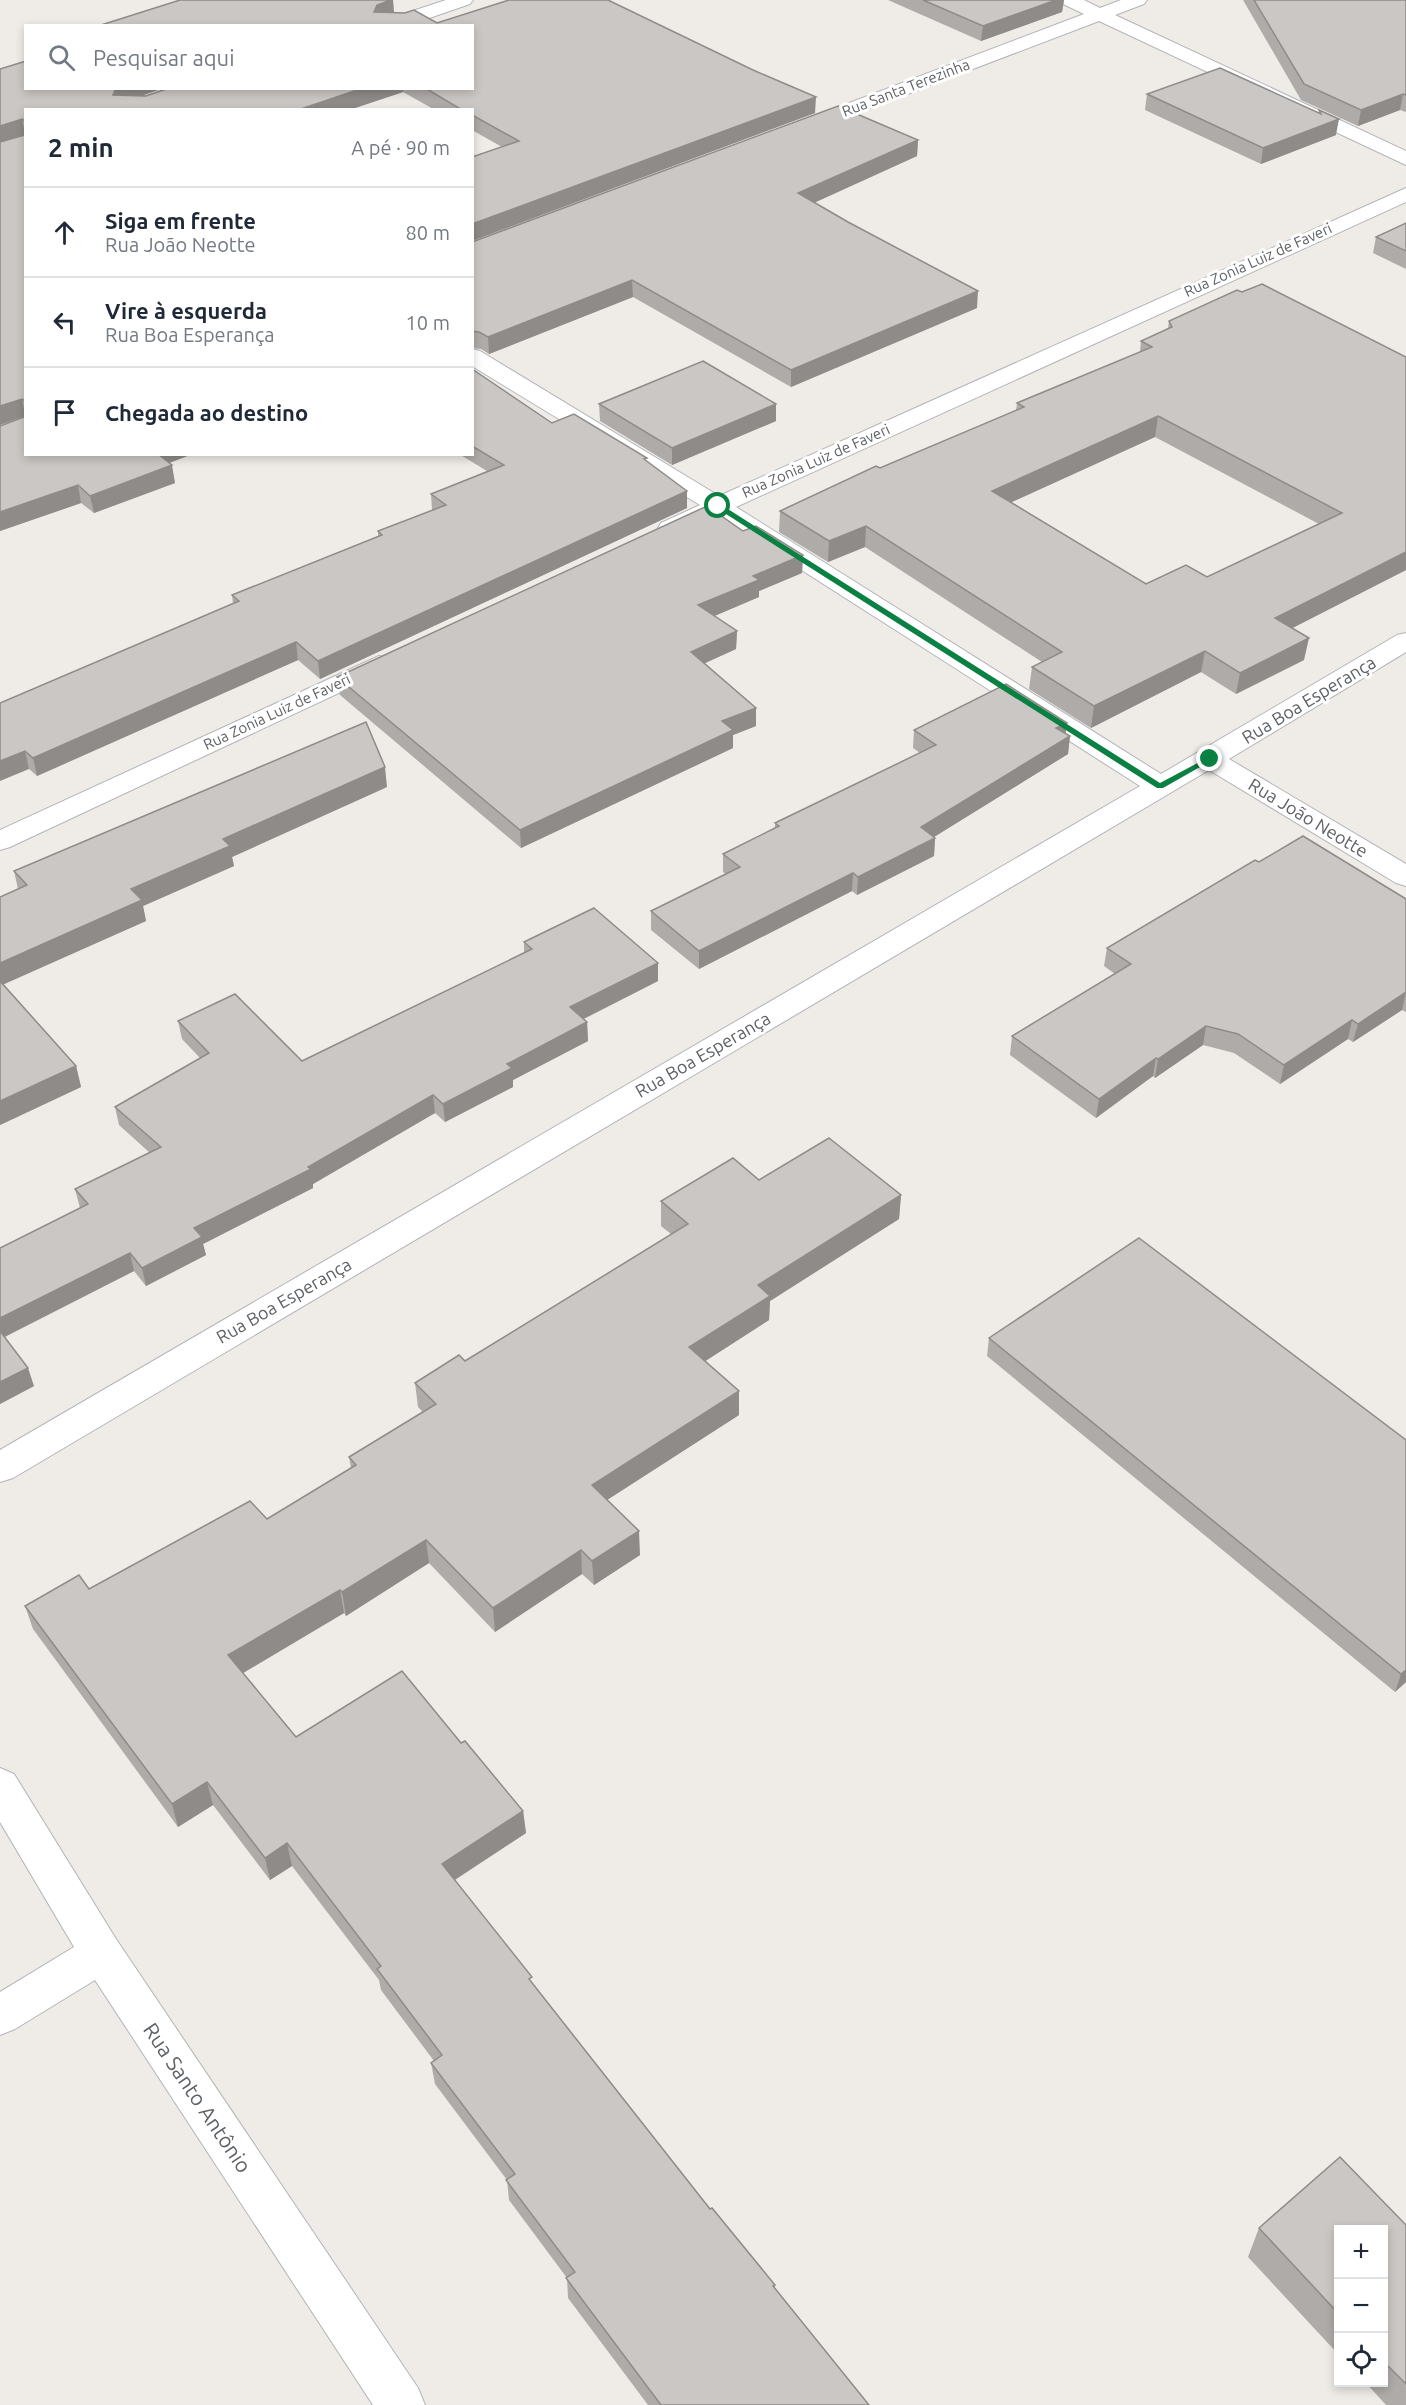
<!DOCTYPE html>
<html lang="pt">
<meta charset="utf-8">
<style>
:root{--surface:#fff;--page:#f6f6f7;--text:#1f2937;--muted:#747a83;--line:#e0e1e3}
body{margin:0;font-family:Ubuntu,sans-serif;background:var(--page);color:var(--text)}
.controls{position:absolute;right:18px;bottom:18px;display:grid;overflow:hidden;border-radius:0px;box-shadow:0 3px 9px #0003}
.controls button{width:54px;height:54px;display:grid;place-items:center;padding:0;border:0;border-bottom:2px solid var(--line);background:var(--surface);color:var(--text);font:30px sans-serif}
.stop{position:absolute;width:18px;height:18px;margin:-14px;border:4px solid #0b8043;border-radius:50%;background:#fff}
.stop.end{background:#0b8043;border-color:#fff;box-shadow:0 2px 6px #0008}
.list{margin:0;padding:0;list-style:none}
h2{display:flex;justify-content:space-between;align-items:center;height:78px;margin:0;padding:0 24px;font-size:26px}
h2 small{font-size:20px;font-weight:400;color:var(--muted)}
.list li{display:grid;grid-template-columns:39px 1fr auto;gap:18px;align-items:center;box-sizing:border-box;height:90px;padding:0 24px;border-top:2px solid var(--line)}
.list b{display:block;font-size:22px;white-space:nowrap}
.list p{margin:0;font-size:20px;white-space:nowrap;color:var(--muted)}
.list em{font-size:20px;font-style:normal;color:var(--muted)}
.icon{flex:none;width:33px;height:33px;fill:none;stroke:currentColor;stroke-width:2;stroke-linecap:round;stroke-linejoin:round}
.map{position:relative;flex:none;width:1406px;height:2405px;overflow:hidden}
.search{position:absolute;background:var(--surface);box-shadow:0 3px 9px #0003;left:24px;top:24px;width:450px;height:66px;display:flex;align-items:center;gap:15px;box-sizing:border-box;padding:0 21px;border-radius:0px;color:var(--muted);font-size:22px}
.panel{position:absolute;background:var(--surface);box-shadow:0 3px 9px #0003;left:24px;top:108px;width:450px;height:348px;border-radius:0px}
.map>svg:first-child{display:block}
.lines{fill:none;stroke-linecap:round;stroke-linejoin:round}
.minor-casing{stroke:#b2b4b8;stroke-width:2}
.minor{fill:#fff;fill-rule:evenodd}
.wall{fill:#afaba9;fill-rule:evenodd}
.shaded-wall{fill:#8e8b89}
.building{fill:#cbc7c4;stroke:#8e8b89;stroke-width:1.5;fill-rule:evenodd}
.route{fill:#0b8043}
.labels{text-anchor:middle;stroke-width:6;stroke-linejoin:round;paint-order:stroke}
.far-street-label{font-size:15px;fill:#5e6266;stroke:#fff}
.street-label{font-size:18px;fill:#5e6266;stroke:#fff}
.near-street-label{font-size:21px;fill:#5e6266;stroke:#fff}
</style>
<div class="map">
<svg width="1406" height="2405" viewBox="0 0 1406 2405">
<rect width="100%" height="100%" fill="#efece7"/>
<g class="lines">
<g class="minor-casing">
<g id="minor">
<path d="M446 0H473L470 4 406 26H377L379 22Z"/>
<path d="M1060 0H1084L1100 8 1121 0H1147L1144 4 1115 15 1406 151V165L1099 21 813 130H799L796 126 799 122 1084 14 1063 4Z"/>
<path d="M1406 188V202L736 507 1161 774 1397 635 1406 633V652L1229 759 1406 864V886L1396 883 1209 770 13 1478 0 1482V1450L1140 786 717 516C700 524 680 538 661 533L658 528 661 523 700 505 472 366V349L480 351 719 496Z"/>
<path d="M379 656 388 658 392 664 388 670 10 847 0 850V830Z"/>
<path d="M0 1768 14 1774 116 1939 418 2388 425 2405H373L95 1980 15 2029 0 2035V1992L74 1947 0 1822Z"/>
</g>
</g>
<use href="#minor" class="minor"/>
</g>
<g class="wall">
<path d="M180 0H393L394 13 815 113 472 241V157L502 147 472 130V110H435L403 92 349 110H26L169 463 175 483 94 513 81 503 0 531V426L24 416 0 425V69L146 96 169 88H472Z"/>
<path d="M888 0H1064L1062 12 981 41Z"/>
<path d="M1243 0H1406V112L1400 110 1358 126 1301 100Z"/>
<path d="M1147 94 1319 112V110L1336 135 1261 164 1145 110Z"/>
<path d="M918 140 917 156 814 203 977 308 791 387 633 297 489 354 481 349 472 348V242Z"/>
<path d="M1406 223V269L1373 253 1376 237Z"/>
<path d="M1169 321 1406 357V570L1292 628 1304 660 1236 694 1201 672 1091 728 1029 689 1032 667 1042 662 865 547 828 562 779 532 780 511 1016 411 1017 403 1140 352 1141 341 1168 328ZM1155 437 1319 524 1207 577 1146 584 1011 502Z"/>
<path d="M472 369 552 423 647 462 687 491V508L320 679 298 660 37 776 29 769 0 703 233 604 232 595 378 536V531L432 510 431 494 487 471 459 454H472Z"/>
<path d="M599 404 776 421 672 465 600 421Z"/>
<path d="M743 531 803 555 802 573 759 591V597L714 616 737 631 736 649 705 663 756 708V726L733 735V748L521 848 340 695 337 677Z"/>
<path d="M914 730 1066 734 1070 736 1068 754 934 837 935 838 934 856 857 895 852 891 699 969 651 930V911L726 874 723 872V854L775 828V823L920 753 913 748Z"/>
<path d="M387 787 232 857 234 866 143 906 146 921 3 984 76 1066 81 1087 0 1125V897L18 889 14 871Z"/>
<path d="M1259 862 1406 899V1012L1402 1010 1353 1042 1348 1039 1280 1084 1234 1053 1203 1045 1155 1078 1153 1076 1096 1118 1010 1055 1012 1036 1115 974 1104 966 1107 948Z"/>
<path d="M524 942 658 981 584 1019 587 1022 588 1041 513 1080V1087L445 1122 435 1113 313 1184V1188L203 1244 206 1255 146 1286 134 1271 5 1337 34 1386 0 1404V1248L80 1208 75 1189 150 1153 119 1125 115 1107 200 1058 182 1039 178 1021 302 1061 524 953Z"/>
<path d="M759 1180 901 1195 899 1219 770 1301 769 1320 705 1361 739 1415 607 1500 640 1555 594 1585 582 1574 495 1632 429 1563 346 1616 344 1613 243 1673 296 1737 461 1743 523 1811 526 1833 455 1880 533 1984 710 2209 775 2285V2288L869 2405H648L568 2298 567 2278 509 2200 507 2180 435 2084 431 2063 434 2061 381 1990 379 1980 292 1866 270 1880 213 1805 178 1827 33 1629 25 1606 89 1589 267 1519 351 1468 349 1457 423 1412 418 1407 415 1383 465 1361 671 1234 661 1226V1201Z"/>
<path d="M989 1338 1406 1440V1682L1395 1692 987 1356Z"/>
<path d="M1406 2225V2405H1386L1365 2382H1383V2229H1338V2354L1248 2257 1259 2228Z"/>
</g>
<g class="shaded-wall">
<path d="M391 0H393L394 15 374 12 377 5Z"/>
<path d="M1055 0H1064L1062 12 981 41 983 26Z"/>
<path d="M116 88H164L119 104 113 95Z"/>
<path d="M363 88H403V92L349 110H298Z"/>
<path d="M1403 94 1400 110 1358 126 1361 110Z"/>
<path d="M816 97 815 113 472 241V224Z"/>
<path d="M22 119 25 135 0 143V126Z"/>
<path d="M1339 119 1336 135 1261 164 1263 148Z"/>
<path d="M918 140 917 156 798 210V193Z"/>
<path d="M632 280 633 297 489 354 488 337Z"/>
<path d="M978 291 977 308 791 387V370Z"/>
<path d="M22 399 25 416 0 425V406Z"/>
<path d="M776 404V421L672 465V448Z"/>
<path d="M1158 416 1155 437 990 512 992 491Z"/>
<path d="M154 454H193L156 468Z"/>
<path d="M172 465 175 483 94 513 90 496Z"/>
<path d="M78 485 81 503 0 531V512Z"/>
<path d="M687 491V508L320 679 318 661Z"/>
<path d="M866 526 865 547 828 562 829 541Z"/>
<path d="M1406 552V570L1271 639 1275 618Z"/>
<path d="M803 555 802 573 759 591V597L698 623V605L753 576Z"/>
<path d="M737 631 736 649 692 669 691 652Z"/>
<path d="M1309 638 1304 660 1236 694 1240 673Z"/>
<path d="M296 642 298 660 37 776 33 758Z"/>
<path d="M1205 651 1201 672 1091 728 1094 706Z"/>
<path d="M756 708V726L733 735V748L521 848 520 830 722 721Z"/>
<path d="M1067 723 1065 739 1070 736 1068 754 921 845 935 838 934 856 857 895 858 877 921 827 1056 728Z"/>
<path d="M25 751 29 769 0 781V761Z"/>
<path d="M385 767 387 787 232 857 234 866 143 906 146 921 0 986V963L223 839Z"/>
<path d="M853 873 852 891 699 969V951Z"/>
<path d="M658 963V981L571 1025 570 1007Z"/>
<path d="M1406 992 1402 1010 1353 1042 1358 1024Z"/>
<path d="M1352 1020 1348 1039 1280 1084 1284 1065Z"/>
<path d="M587 1022 588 1041 513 1080V1087L445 1122 443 1104 507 1064Z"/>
<path d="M1206 1026 1203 1045 1155 1078 1158 1059Z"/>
<path d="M1156 1058 1153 1076 1096 1118 1099 1099Z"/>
<path d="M76 1066 81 1087 0 1125V1101Z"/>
<path d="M433 1095 435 1113 313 1184V1188L203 1244 206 1255 146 1286 142 1268 194 1228 308 1167Z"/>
<path d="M901 1195 899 1219 770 1301 769 1320 690 1371 689 1347 758 1285Z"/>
<path d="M130 1253 134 1271 0 1339V1318Z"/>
<path d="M28 1368 34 1386 0 1404V1382Z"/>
<path d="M739 1391V1415L593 1509 592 1485Z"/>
<path d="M639 1531 640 1555 594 1585 592 1561Z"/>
<path d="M426 1540 429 1563 346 1616 342 1592Z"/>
<path d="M581 1550 582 1574 495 1632 493 1608Z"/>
<path d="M340 1590 344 1613 233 1679 228 1655Z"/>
<path d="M1406 1670V1682L1395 1692 1401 1674Z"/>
<path d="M207 1782 213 1805 178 1827 172 1804Z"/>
<path d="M523 1811 526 1833 445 1886 442 1864Z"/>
<path d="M287 1843 292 1866 270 1880 265 1858Z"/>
</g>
<g class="building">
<path d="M180 0H391L377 5 374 12 405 13 414 10 437 23 509 0H608L753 70 816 97 472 224V157L519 141 472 115V110H462L425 88H472V26H98Z"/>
<path d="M923 0H1056L983 26Z"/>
<path d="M1254 0H1406V95L1403 94 1361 110 1304 84Z"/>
<path d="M26 61V88H116L113 95 146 96 169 88H363L298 110H26V454H158L172 465 90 496 78 485 0 512V426L24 417 25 401 22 399 0 406V142L25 135V121L22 119 0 126V69Z"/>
<path d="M1220 68 1321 114 1319 110 1339 119 1263 148 1147 94Z"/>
<path d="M838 106 918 140 798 193 848 222 978 291 791 370 632 280 488 337 479 332 472 331V242Z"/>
<path d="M1406 223V251L1376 237Z"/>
<path d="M1262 284 1406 357V552L1275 618 1309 638 1240 673 1205 651 1094 706 1032 667 1062 652 866 526 829 541 780 511 876 466 880 468 1024 407 1017 403 1152 347 1141 341 1172 327 1169 321 1237 290 1242 292ZM1158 416 1342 513 1207 577 1186 565 1146 584 992 491Z"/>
<path d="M703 361 776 404 672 448 599 404Z"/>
<path d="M472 369 552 423 574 414 647 458 644 459 687 491 318 661 296 642 33 758 25 751 0 761V703L239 601 232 595 382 535 378 531 446 505 431 494 504 465 472 446Z"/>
<path d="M707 506 743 531 756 526 803 555 753 576 759 580 698 605 737 631 691 652 756 708 722 721 733 730 520 830 337 677Z"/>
<path d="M1006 684 1067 723 1056 728 1070 736 921 827 935 838 858 877 853 873 699 951 651 911 740 867 723 854 779 826 775 823 936 745 914 730Z"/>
<path d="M366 722 385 767 223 839 230 846 131 889 142 900 0 963V897L27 885 14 871Z"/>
<path d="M1303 836 1406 899V992L1358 1024 1352 1020 1284 1065 1238 1034 1206 1026 1158 1059 1156 1058 1099 1099 1012 1036 1131 964 1107 948 1255 860 1259 862Z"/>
<path d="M594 908 658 963 570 1007 587 1022 507 1064 512 1068 443 1104 433 1095 308 1167 311 1169 194 1228 202 1237 142 1268 130 1253 0 1318V1248L88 1204 75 1189 161 1147 115 1107 209 1053 178 1021 235 994 302 1061 532 949 524 942Z"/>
<path d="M0 981 76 1066 0 1101Z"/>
<path d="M829 1138 901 1195 758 1285 770 1296 689 1347 739 1391 592 1485 639 1531 592 1561 581 1550 493 1608 426 1540 342 1592 340 1590 228 1655 296 1737 402 1671 461 1743 465 1741 523 1811 442 1864 532 1977 529 1979 710 2209 712 2208 775 2285 773 2286 869 2405H661L566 2278 575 2272 506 2180 515 2174 431 2063 442 2055 377 1969 381 1966 287 1843 265 1858 207 1782 172 1804 25 1606 79 1575 89 1589 250 1501 267 1519 356 1465 349 1457 436 1404 415 1383 459 1355 465 1361 688 1224 661 1201 733 1158 759 1180Z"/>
<path d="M1139 1238 1406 1440V1670L1401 1674 989 1338Z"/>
<path d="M0 1331 28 1368 0 1382Z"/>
<path d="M1340 2157 1406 2225V2384L1383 2361V2229H1338V2313L1259 2228Z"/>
</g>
<path class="route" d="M715 504H720L1160 783 1207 758 1214 759 1163 788H1157L715 507Z"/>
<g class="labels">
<g class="far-street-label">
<text transform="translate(906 88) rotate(-21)" y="5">Rua Santa Terezinha</text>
<text transform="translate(1258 260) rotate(-24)" y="5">Rua Zonia Luiz de Faveri</text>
<text transform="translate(816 461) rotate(-24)" y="5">Rua Zonia Luiz de Faveri</text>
<text transform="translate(277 712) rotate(-25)" y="5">Rua Zonia Luiz de Faveri</text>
</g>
<g class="street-label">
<text transform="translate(1309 700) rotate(-31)" y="6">Rua Boa Esperança</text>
<text transform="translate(1308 818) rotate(31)" y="6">Rua João Neotte</text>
<text transform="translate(703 1055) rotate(-30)" y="6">Rua Boa Esperança</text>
<text transform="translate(284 1301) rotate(-30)" y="6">Rua Boa Esperança</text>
</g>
<g class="near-street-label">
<text transform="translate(197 2098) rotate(56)" y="7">Rua Santo Antônio</text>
</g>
</g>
</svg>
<div class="controls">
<button>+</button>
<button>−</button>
<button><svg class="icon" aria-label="locate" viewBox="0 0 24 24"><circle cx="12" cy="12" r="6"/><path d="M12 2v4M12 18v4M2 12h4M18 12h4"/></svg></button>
</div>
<div class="stop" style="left:718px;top:506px"></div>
<div class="stop end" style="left:1210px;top:759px"></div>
<div class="search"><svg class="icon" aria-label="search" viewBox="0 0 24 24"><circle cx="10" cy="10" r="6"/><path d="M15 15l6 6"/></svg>Pesquisar aqui</div>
<section class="panel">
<h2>2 min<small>A pé · 90 m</small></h2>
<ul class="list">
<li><svg class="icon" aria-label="ahead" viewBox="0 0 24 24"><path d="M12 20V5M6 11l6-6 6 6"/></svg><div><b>Siga em frente</b><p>Rua João Neotte</p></div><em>80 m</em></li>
<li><svg class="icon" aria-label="left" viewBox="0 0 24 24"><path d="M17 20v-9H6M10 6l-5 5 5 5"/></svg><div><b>Vire à esquerda</b><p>Rua Boa Esperança</p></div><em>10 m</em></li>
<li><svg class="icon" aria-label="arrive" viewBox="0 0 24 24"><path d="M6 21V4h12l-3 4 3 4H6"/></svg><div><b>Chegada ao destino</b></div></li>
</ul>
</section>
</div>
